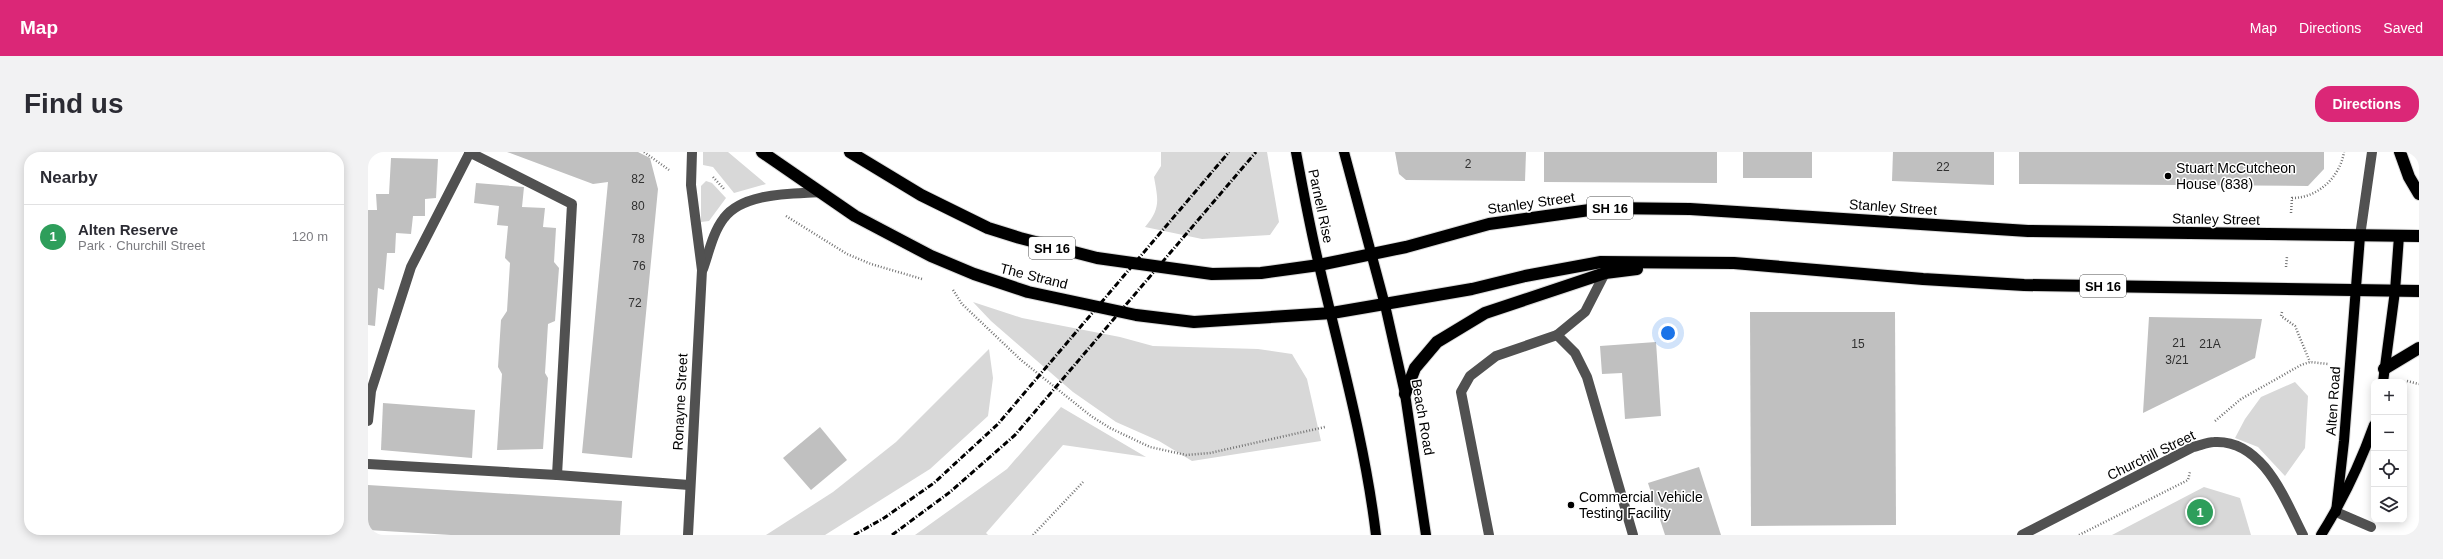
<!DOCTYPE html>
<meta charset="utf-8">
<style>
:root{--surface:#fff;--page:#f2f2f3;--text:#2b2b33;--muted:#7c7c81;--line:#e1e1e2;--accent:#db2777}
body{margin:0;font-family:Helvetica,sans-serif;background:var(--page);color:var(--text)}
.controls{position:absolute;right:12px;bottom:12px;display:grid;overflow:hidden;border-radius:8px;box-shadow:0 2px 10px #0003}
.controls button{width:36px;height:36px;display:grid;place-items:center;padding:0;border:0;border-bottom:1px solid var(--line);background:var(--surface);color:var(--text);font:20px sans-serif}
.you{position:absolute;left:1300px;top:181px;width:14px;height:14px;margin:-10px;border:3px solid #fff;border-radius:50%;background:#1a73e8;box-shadow:0 0 0 6px #1a73e833}
.badge{display:grid;place-items:center;width:26px;height:26px;border-radius:50%;background:var(--accent);color:#fff;font-size:13px;font-weight:700}
.pin{position:absolute;translate:-50% -50%;border:2px solid #fff;box-shadow:0 1px 4px #0006}
.list{margin:0;padding:0;list-style:none}
h2{display:flex;justify-content:space-between;align-items:center;height:52px;margin:0;padding:0 16px;font-size:17px}
h2 small{font-size:13px;font-weight:400;color:var(--muted)}
.list li{display:grid;grid-template-columns:26px 1fr auto;gap:12px;align-items:center;box-sizing:border-box;height:64px;padding:0 16px;border-top:1px solid var(--line)}
.list b{display:block;font-size:15px;white-space:nowrap}
.list p{margin:0;font-size:13px;white-space:nowrap;color:var(--muted)}
.list em{font-size:13px;font-style:normal;color:var(--muted)}
.icon{flex:none;width:22px;height:22px;fill:none;stroke:currentColor;stroke-width:2;stroke-linecap:round;stroke-linejoin:round}
.map{position:relative;flex:none;width:2051px;height:383px;overflow:hidden;border-radius:16px}
header{display:flex;align-items:center;gap:24px;box-sizing:border-box;height:56px;padding:0 20px;background:var(--accent);color:#fff}
header strong{font-size:19px}
nav{display:flex;gap:22px;margin-inline-start:auto;font-size:14px}
.intro{display:flex;align-items:center;justify-content:space-between;box-sizing:border-box;height:96px;padding:0 24px}
h1{margin:0;font-size:28px}
.button{padding:10px 18px;border-radius:16px;background:var(--accent);color:#fff;font-size:14px;font-weight:700}
main{display:flex;gap:24px;padding:0 24px}
aside{flex:1;background:var(--surface);border-radius:16px;box-shadow:0 2px 10px #0003}
.map>svg:first-child{display:block}
.green{fill:#d8d8d8}
.building{fill:#c0c0c0}
.lines{fill:none;stroke-linecap:round;stroke-linejoin:round}
.major-casing{stroke:#dbdbdb;stroke-width:12}
.highway-casing{stroke:#dbdbdb;stroke-width:14}
.path{stroke:#737373;stroke-width:2.5;stroke-dasharray:1 2;stroke-linecap:butt}
.minor{stroke:#515151;stroke-width:10}
.major{stroke:#000;stroke-width:10}
.highway{stroke:#000;stroke-width:12}
.rail{stroke:#000;stroke-width:3;stroke-dasharray:6 2 1 2;stroke-linecap:butt}
.poi-dot{fill:#000;stroke:#fff;stroke-width:1.5}
.labels{text-anchor:middle;stroke-width:3;stroke-linejoin:round;paint-order:stroke}
.number-label{font-size:12px;fill:#303030}
.shield{fill:#fff;stroke:#4c4c4c;stroke-width:1}
.shield-label{font-size:13px;font-weight:bold;fill:#000}
.poi-label{font-size:14px;fill:#000;stroke:#fff;text-anchor:start}
.street-label{font-size:14px;fill:#000;stroke:#fff}
</style>
<header>
<strong>Map</strong>
<nav><a>Map</a><a>Directions</a><a>Saved</a></nav>
</header>
<div class="intro"><h1>Find us</h1><a class="button">Directions</a></div>
<main>
<aside>
<h2>Nearby<small></small></h2>
<ul class="list">
<li><span class="badge" style="background:#2e9e5b">1</span><div><b>Alten Reserve</b><p>Park · Churchill Street</p></div><em>120 m</em></li>
</ul>
</aside>
<div class="map">
<svg width="2051" height="383" viewBox="0 0 2051 383">
<rect width="100%" height="100%" fill="#fff"/>
<g class="green">
<path d="M335 0H360L398 32 366 41 345 15 335 13Z"/>
<path d="M793 0H899L911 70 902 83 834 87 777 75C793 56 790 48 786 25L793 14Z"/>
<path d="M338 29 344 31 358 46 341 69 333 70V34Z"/>
<path d="M605 150 654 166 752 185 785 194 890 197 924 202 939 227 953 289 824 309 791 289 748 270 705 240 623 169Z"/>
<path d="M621 197 625 226 620 264 562 317 457 383H398L465 340 528 290Z"/>
<path d="M1927 230 1940 244 1937 296 1917 324 1890 295 1867 286 1877 267 1893 245Z"/>
<path d="M693 255 778 305 695 293 618 381 620 383H547L639 317Z"/>
<path d="M1836 335 1872 346 1883 383H1744Z"/>
</g>
<g class="building">
<path d="M139 0H270L282 6 290 37 264 306 214 301 240 30 225 32Z"/>
<path d="M1027 0H1158L1157 29 1038 28 1031 22Z"/>
<path d="M1176 0H1349V31L1176 30Z"/>
<rect x="1375" y="0" width="69" height="26"/>
<path d="M1525 0H1626V33L1524 29Z"/>
<path d="M1651 0H1956V17L1940 34 1651 32Z"/>
<path d="M23 6 70 7 68 46 57 47V64H45L43 82 28 81 27 101H19L16 138 10 136 7 174 0 173V58H9L8 42H21Z"/>
<path d="M108 31 156 35 154 55 177 56 175 75 188 76 186 110 191 116 187 169 180 172 177 221 180 226 175 297 129 298 134 222 130 215 133 168 139 159 142 111 137 106 140 74 129 73 131 54 106 51Z"/>
<path d="M1382 160H1527L1528 373 1383 374Z"/>
<path d="M1781 165 1894 167 1887 206 1775 261Z"/>
<path d="M1288 190 1293 264 1257 267 1254 221 1234 222 1232 194Z"/>
<path d="M15 251 107 258 104 306 13 298Z"/>
<path d="M452 275 479 308 443 338 415 306Z"/>
<path d="M1331 315 1353 383H1297L1280 331Z"/>
<path d="M0 333 254 349 252 383H83L0 378Z"/>
</g>
<g class="lines">
<g class="major-casing">
<g id="major">
<path d="M928 0C935 38 942 76 951 113 972 203 997 291 1008 383"/>
<path d="M976 0 1017 153 1037 242 1058 383"/>
<path d="M2015 230 2027 139 2031 84"/>
<path d="M1968 360 1976 289 1992 84"/>
<path d="M1953 383C1975 348 1992 312 2006 273"/>
</g>
</g>
<g class="highway-casing">
<g id="highway">
<path d="M394 0 487 64 563 104 606 122 660 140 768 163 826 170 964 161 1104 137 1157 124 1233 110 1366 111 1555 127 1656 133 2051 139"/>
<path d="M482 0 553 43 620 76 652 86 729 106 844 122 893 121 951 113 1038 95 1121 72 1236 56 1322 57 1660 79 2051 84"/>
<path d="M2032 0 2041 25 2051 42"/>
<path d="M2016 217 2051 196"/>
<path d="M1037 242 1047 216 1069 190 1117 161 1237 121 1269 117"/>
</g>
</g>
<g class="path">
<path d="M276 0 301 18"/>
<path d="M345 25 357 38"/>
<path d="M1923 61 1924 46C1950 46 1972 25 1976 0"/>
<path d="M418 64 479 102 503 112 554 127"/>
<path d="M1918 115 1919 104"/>
<path d="M585 138 594 152 653 208 723 264 742 276 782 295 818 303 842 301 957 275"/>
<path d="M1914 160 1913 164 1927 174 1942 210"/>
<path d="M2039 229 2051 232"/>
<path d="M1847 269 1873 247 1933 213 1942 210 1960 212"/>
<path d="M665 383 715 330"/>
<path d="M1711 383 1820 328 1822 320"/>
</g>
<g class="minor">
<path d="M101 0 204 52 189 323"/>
<path d="M1992 84 2004 0"/>
<path d="M335 117C341 100 345 80 356 66 375 40 425 42 453 40"/>
<path d="M1189 183 1207 201 1219 225 1265 383"/>
<path d="M0 269 3 239 43 115 102 0"/>
<path d="M0 312 189 323 321 333"/>
<path d="M1968 360 2003 375"/>
<path d="M320 383 334 118 323 33 324 0"/>
<path d="M1121 383 1093 240 1102 224 1128 204 1189 183 1217 160 1237 121"/>
<path d="M1654 383 1825 295C1831 294 1839 290 1846 290 1895 287 1917 348 1935 383"/>
</g>
<use href="#major" class="major"/>
<use href="#highway" class="highway"/>
<g class="rail">
<path d="M486 383 516 366 566 331 630 272 861 0"/>
<path d="M524 383 582 340 647 283 888 0"/>
</g>
</g>
<g class="poi-dot">
<circle cx="1800" cy="24" r="4"/>
<circle cx="1203" cy="353" r="4"/>
</g>
<g class="labels">
<g class="number-label">
<text x="1100" y="16">2</text>
<text x="1575" y="19">22</text>
<text x="270" y="31">82</text>
<text x="270" y="58">80</text>
<text x="270" y="91">78</text>
<text x="271" y="118">76</text>
<text x="267" y="155">72</text>
<text x="1811" y="195">21</text>
<text x="1490" y="196">15</text>
<text x="1842" y="196">21A</text>
<text x="1809" y="212">3/21</text>
</g>
<g class="shield">
<rect x="1219" y="45" width="46" height="22" rx="3"/>
<rect x="661" y="85" width="46" height="22" rx="3"/>
<rect x="1712" y="123" width="46" height="22" rx="3"/>
</g>
<g class="shield-label">
<text x="1242" y="61">SH 16</text>
<text x="684" y="101">SH 16</text>
<text x="1735" y="139">SH 16</text>
</g>
<g class="poi-label">
<text x="1808" y="21">Stuart McCutcheon<tspan x="1808" dy="16">House (838)</tspan></text>
<text x="1211" y="350">Commercial Vehicle<tspan x="1211" dy="16">Testing Facility</tspan></text>
</g>
<g class="street-label">
<text transform="translate(1163 51) rotate(-8)" y="5">Stanley Street</text>
<text transform="translate(953 54) rotate(78)" y="5">Parnell Rise</text>
<text transform="translate(1525 55) rotate(4)" y="5">Stanley Street</text>
<text transform="translate(1848 67) rotate(1)" y="5">Stanley Street</text>
<text transform="translate(666 124) rotate(14)" y="5">The Strand</text>
<text transform="translate(1965 249) rotate(-86)" y="5">Alten Road</text>
<text transform="translate(312 250) rotate(-87)" y="5">Ronayne Street</text>
<text transform="translate(1055 265) rotate(80)" y="5">Beach Road</text>
<text transform="translate(1783 303) rotate(-26)" y="5">Churchill Street</text>
</g>
</g>
</svg>
<div class="controls">
<button>+</button>
<button>−</button>
<button><svg class="icon" aria-label="locate" viewBox="0 0 24 24"><circle cx="12" cy="12" r="6"/><path d="M12 2v4M12 18v4M2 12h4M18 12h4"/></svg></button>
<button><svg class="icon" aria-label="layers" viewBox="0 0 24 24"><path d="M12 4l9 5-9 5-9-5zM3 14l9 5 9-5"/></svg></button>
</div>
<div class="you"></div>
<div class="pin badge" style="left:1832px;top:360px;background:#2e9e5b">1</div>
</div>
</main>
